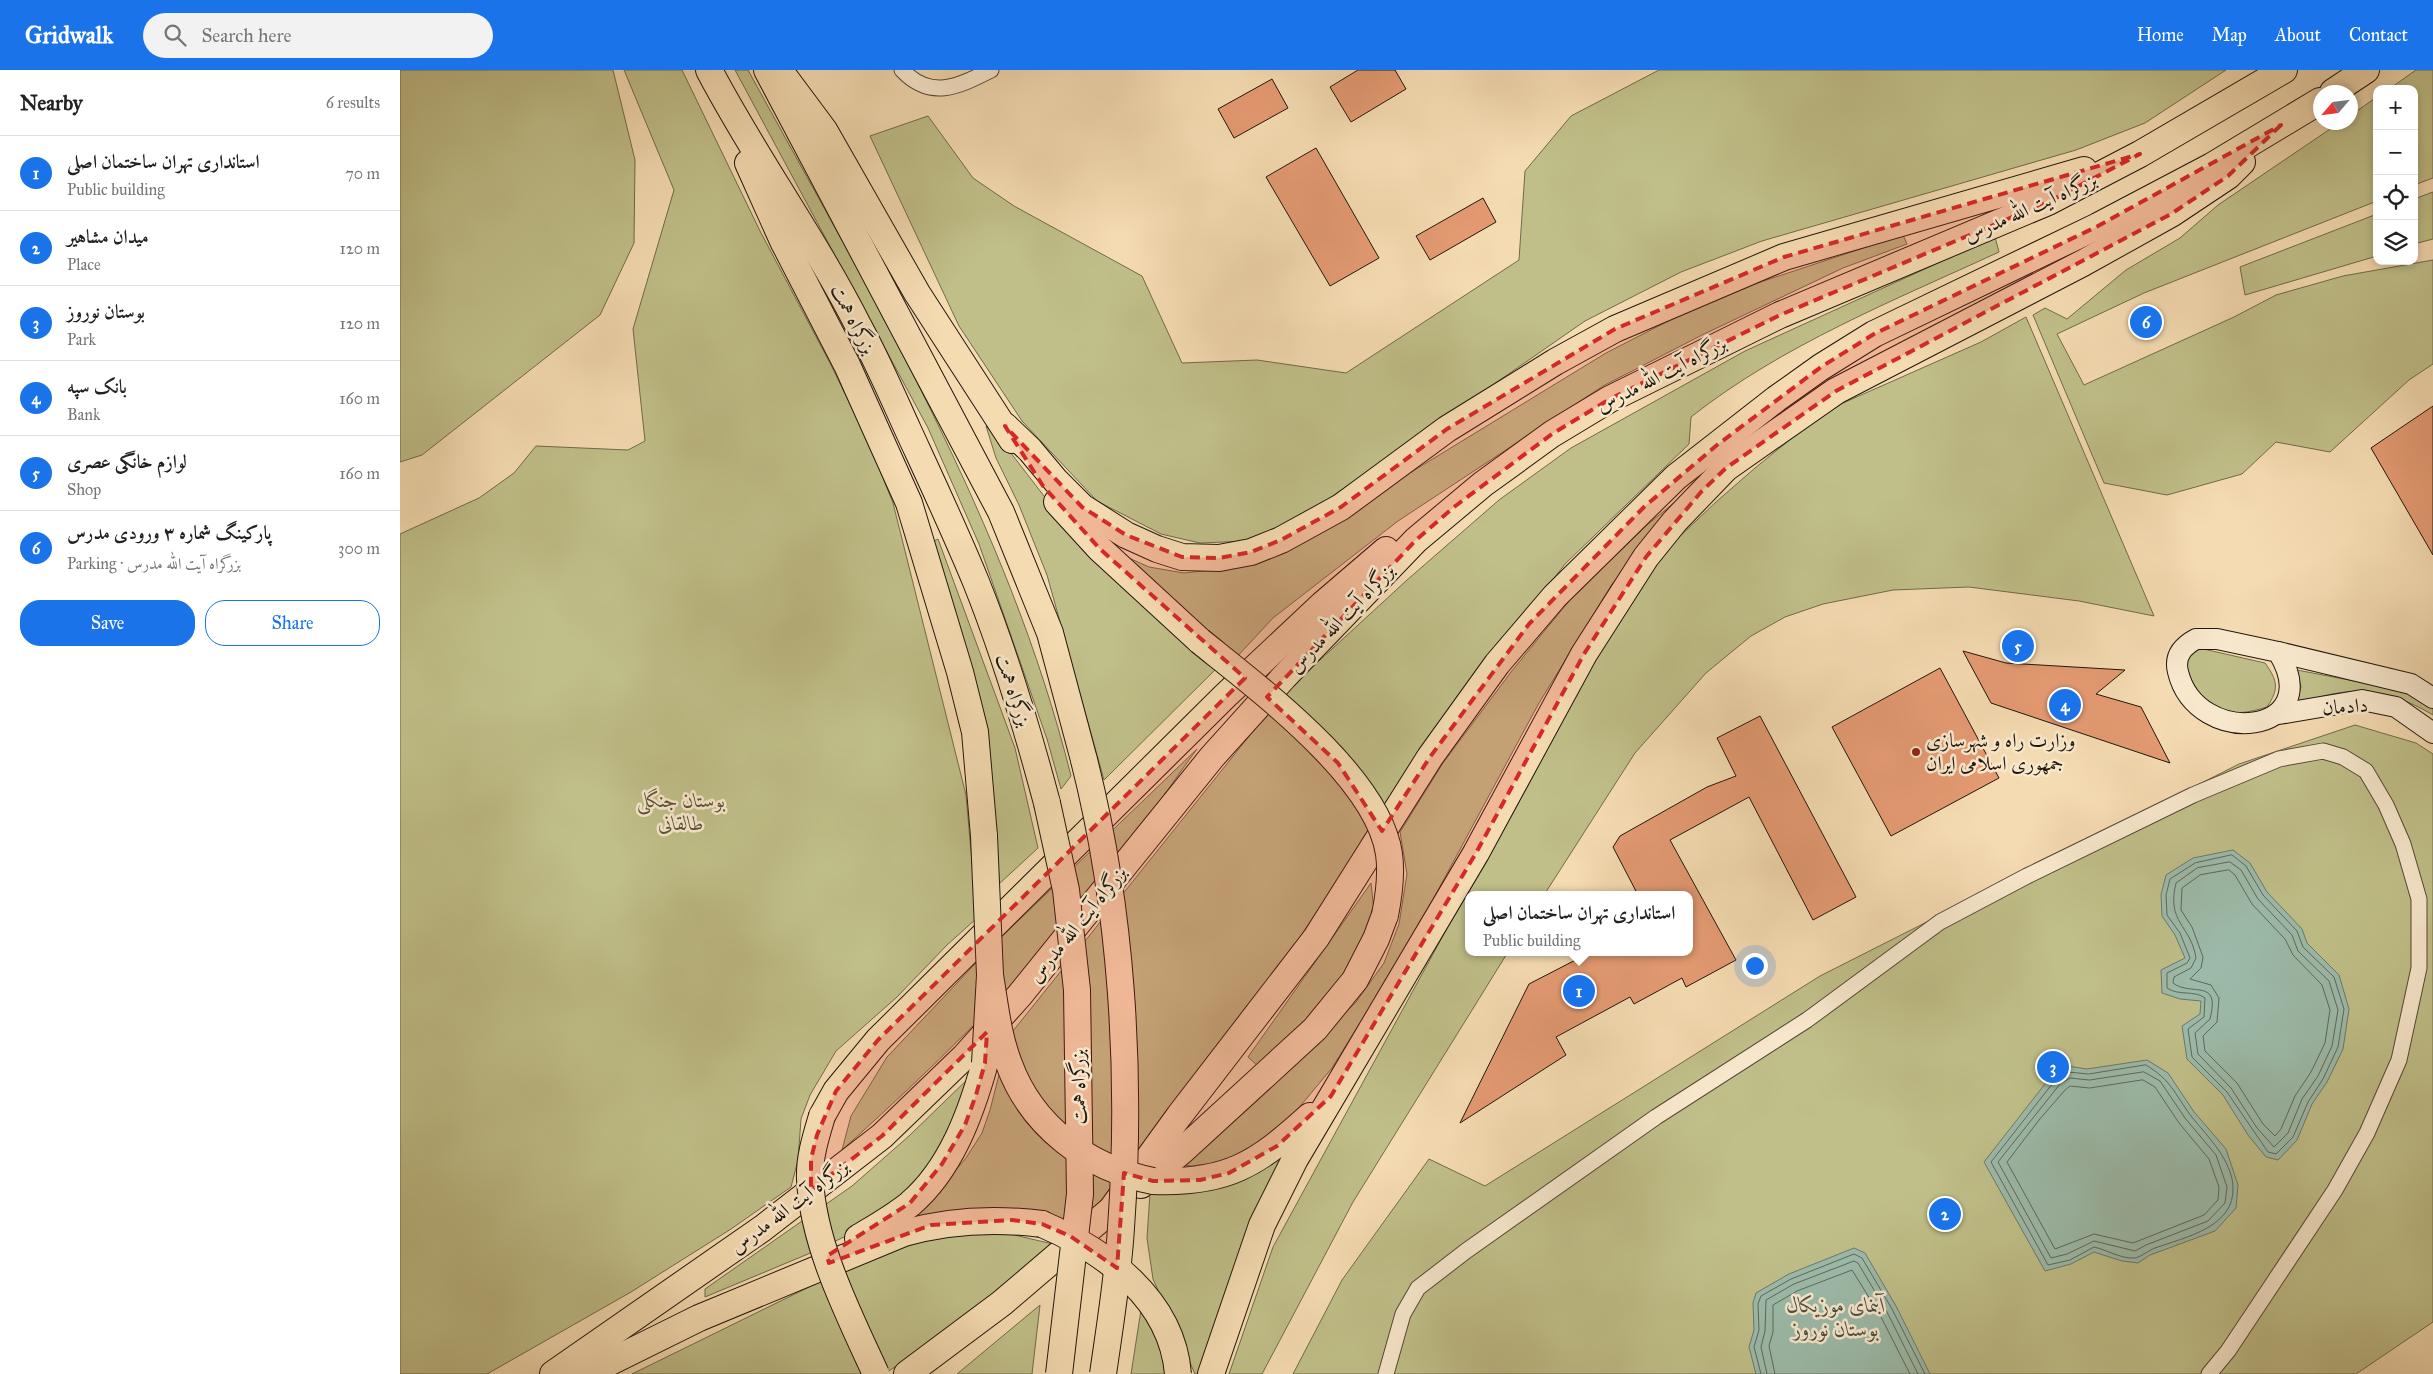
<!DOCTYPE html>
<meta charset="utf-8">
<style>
:root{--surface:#fff;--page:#f2f2f2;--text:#222;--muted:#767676;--line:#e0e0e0;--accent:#1a73e8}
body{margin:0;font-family:"IM FELL Great Primer",Amiri,serif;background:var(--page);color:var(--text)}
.controls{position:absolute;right:15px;top:15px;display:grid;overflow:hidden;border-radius:10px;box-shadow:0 2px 8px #0003}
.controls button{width:45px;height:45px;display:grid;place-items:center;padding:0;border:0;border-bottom:1px solid var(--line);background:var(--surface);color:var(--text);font:25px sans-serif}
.compass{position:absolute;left:1913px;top:15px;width:45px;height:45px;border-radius:50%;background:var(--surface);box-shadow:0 2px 8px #0003;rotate:242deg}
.you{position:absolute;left:1354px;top:895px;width:18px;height:18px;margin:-12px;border:4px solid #fff;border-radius:50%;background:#1a73e8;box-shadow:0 0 0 8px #1a73e833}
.badge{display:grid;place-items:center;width:32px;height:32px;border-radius:50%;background:var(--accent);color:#fff;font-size:16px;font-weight:700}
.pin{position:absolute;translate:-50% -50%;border:2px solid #fff;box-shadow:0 1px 5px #0006}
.popup{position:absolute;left:1065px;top:821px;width:228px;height:65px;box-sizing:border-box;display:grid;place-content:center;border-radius:10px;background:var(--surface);filter:drop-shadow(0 1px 4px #0005);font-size:16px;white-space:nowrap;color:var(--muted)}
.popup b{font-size:19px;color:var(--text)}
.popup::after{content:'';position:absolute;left:50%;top:100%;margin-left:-10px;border:10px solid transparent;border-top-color:var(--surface)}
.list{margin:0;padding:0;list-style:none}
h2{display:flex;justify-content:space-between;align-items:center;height:65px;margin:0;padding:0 20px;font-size:21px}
h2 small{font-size:16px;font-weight:400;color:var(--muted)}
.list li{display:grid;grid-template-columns:32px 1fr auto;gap:15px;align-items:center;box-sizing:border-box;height:75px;padding:0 20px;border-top:1px solid var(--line)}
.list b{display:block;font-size:19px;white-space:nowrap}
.list p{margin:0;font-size:16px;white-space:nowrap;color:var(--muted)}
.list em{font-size:16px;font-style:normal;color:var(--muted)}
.actions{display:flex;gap:10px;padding:15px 20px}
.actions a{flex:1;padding:11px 0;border:1px solid var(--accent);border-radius:20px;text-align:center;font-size:18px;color:var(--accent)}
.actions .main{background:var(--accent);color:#fff}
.icon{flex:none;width:28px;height:28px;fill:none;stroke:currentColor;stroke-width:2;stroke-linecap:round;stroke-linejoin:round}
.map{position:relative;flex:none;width:2033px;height:1304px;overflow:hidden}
header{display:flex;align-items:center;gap:30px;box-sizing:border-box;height:70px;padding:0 25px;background:var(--accent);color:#fff}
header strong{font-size:24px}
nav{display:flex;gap:28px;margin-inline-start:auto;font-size:18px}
.search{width:350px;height:45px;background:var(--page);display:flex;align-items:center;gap:12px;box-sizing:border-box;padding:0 18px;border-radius:28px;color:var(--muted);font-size:19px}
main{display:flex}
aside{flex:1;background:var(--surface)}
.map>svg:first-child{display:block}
.green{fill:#c0bf89;stroke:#706a4a}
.water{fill:#9cbbaa;stroke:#6b796b}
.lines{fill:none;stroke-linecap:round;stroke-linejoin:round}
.shore{stroke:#5e685b;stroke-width:1}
.building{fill:#e49a72;stroke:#21160c}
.street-casing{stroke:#564736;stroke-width:17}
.secondary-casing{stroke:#21160c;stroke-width:22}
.highway-casing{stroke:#21160c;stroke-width:28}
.street{stroke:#f8e8cd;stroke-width:15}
.secondary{stroke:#f8e8cd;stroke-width:20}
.highway{stroke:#f5dbb2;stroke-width:26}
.highway-bridge-casing{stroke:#21160c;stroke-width:28;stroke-linecap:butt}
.highway-bridge{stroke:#f5dbb2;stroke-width:26}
.marked{fill:#d62828;fill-opacity:0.2;stroke:#d62828;stroke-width:4;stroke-dasharray:10 6;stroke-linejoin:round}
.poi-dot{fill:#8f2418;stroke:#f8e8cd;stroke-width:2}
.labels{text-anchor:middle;stroke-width:5;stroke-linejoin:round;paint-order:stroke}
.street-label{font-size:20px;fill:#21160c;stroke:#f8e8cd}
.poi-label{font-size:20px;fill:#21160c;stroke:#f8e8cd;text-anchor:start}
.park-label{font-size:20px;font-style:italic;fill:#595138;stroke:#f8e8cd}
.water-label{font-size:21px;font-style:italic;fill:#4c5043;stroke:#f8e8cd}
</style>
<header>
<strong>Gridwalk</strong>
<div class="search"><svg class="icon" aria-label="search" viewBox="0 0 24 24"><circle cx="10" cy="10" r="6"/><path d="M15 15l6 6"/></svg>Search here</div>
<nav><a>Home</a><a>Map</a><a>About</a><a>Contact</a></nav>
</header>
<main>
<aside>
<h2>Nearby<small>6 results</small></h2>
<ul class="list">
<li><span class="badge">1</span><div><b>استانداری تهران ساختمان اصلی</b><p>Public building</p></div><em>70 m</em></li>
<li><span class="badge">2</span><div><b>میدان مشاهیر</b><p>Place</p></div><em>120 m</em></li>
<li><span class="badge">3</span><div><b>بوستان نوروز</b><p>Park</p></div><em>120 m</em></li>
<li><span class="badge">4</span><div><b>بانک سپه</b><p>Bank</p></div><em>160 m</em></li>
<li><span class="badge">5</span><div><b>لوازم خانگی عصری</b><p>Shop</p></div><em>160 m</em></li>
<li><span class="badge">6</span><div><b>پارکینگ شماره ۳ ورودی مدرس</b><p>Parking · بزرگراه آیت الله مدرس</p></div><em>300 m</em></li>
</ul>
<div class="actions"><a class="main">Save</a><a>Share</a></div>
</aside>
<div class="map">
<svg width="2033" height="1304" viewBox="0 0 2033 1304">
<rect width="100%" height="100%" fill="#f5dbb2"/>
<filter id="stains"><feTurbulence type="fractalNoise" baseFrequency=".004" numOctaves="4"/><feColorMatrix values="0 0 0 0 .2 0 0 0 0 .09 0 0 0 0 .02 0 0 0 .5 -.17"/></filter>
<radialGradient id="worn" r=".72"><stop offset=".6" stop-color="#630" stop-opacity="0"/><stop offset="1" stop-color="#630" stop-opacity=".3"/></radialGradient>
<g class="green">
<path d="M0 0H213L235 90 234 173 200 245 22 385 0 392Z"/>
<path d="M224 0H282L360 161 430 293 469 373 493 433 566 725 577 848 547 875 497 927 436 981 410 1025 401 1049 398 1090 391 1117 331 1159 231 1222 87 1304H0V464L79 428 114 403 136 376 228 380 245 371 233 259 274 120Z"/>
<path d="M335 0H348C472 227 608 453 671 706L661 719 647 669 579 474 528 358Z"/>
<path d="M1259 0H1826L1745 53 1676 80 1362 171 1281 202 1185 251 895 452 848 471 800 473 761 464 697 431 622 351 559 256 470 66 528 46 573 108 614 136 742 206 782 293 857 290 946 303 1119 190 1125 101 1171 46Z"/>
<path d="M2016 0H2033V108L2014 115V19H1989Z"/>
<path d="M1977 27V131L1744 223 1657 264 1684 315 1834 247 1876 225 1943 206 2033 190V294L2009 310 1930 382 1876 372 1842 404 1767 425 1704 413 1633 245 1645 238 1667 249 1726 200 1780 168 1818 135 1939 53 1950 52 1951 45Z"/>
<path d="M2033 122V169L2014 174V129Z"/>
<path d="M1977 144V186L1845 225 1840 197Z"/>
<path d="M1503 165 1507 174 1443 198 1302 265 1203 316 998 451 873 548 834 590 720 484 749 497 784 503 821 499 995 412 1206 283 1315 227Z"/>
<path d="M1595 167 1599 182C1495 230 1382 275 1291 347L1289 374 1165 494 1104 573 985 740 855 934 709 1122 673 1160 509 1154 566 1088 582 1063 590 1040 609 966 882 625 1007 510 1099 430 1171 378 1345 281Z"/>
<path d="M1626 247 1754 546 1679 531 1569 517 1493 520 1423 534 1385 547 1351 566 1306 603 1235 683 1144 825H1069V882H1108L953 1132 862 1304H829L873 1177 1086 787 1186 595 1258 487 1316 432 1355 398 1403 359 1443 333 1581 272Z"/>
<path d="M586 356 607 378 654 439 820 595 704 710 647 505 619 435 596 388Z"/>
<path d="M1286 423 1212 514 1139 633 1010 872 932 998 892 1046 848 1082 822 1092 791 1096 784 1095 907 982 956 932 984 893 999 854 1007 804 1000 762 1043 693 1111 602 1169 531 1247 455Z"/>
<path d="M538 469 615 678 638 778 599 814 530 473Z"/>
<path d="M1799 578 1865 593C1878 611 1879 619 1867 637 1836 647 1812 646 1794 615 1788 604 1785 599 1786 586Z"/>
<path d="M1897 600 2001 620 2033 638V645C1984 616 1948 615 1895 635L1901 617Z"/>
<path d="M1955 655 2016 673 2033 684V1252L1956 1304H893L942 1210 1029 1089 1085 1116 1420 906 1839 694Z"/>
<path d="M797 679C761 728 728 779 690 826 615 918 530 1001 442 1080L451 1046 487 987 593 875Z"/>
<path d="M971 813 974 841 972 858 936 923 860 998 848 987Z"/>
<path d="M573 1004 526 1107 461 1159 408 1184 305 1227V1219L452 1116 509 1066Z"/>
<path d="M885 1084 797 1304H795L753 1209 747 1168 750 1123Z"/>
<path d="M606 1163 657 1175 512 1286 484 1304H232L460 1192 542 1164Z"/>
<path d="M640 1235 632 1304H557Z"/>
<path d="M741 1240 761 1277 768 1304H731Z"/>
</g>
<g class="water">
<path d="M1833 780 1850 793 1867 822 1902 859 1907 873 1939 905 1949 939 1943 979 1927 1012 1912 1034 1897 1070 1878 1090 1866 1087 1848 1065 1823 1025 1787 989 1782 956 1800 944 1801 931 1780 929 1762 923 1761 900 1785 888 1775 865 1762 846 1761 825 1766 805 1793 788Z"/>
<path d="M1747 990 1768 1003 1794 1042 1826 1079 1838 1115 1836 1138 1815 1161 1750 1185 1738 1193 1722 1191 1694 1182 1671 1194 1645 1201 1584 1092 1652 1005 1667 996 1687 999Z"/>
<path d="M1454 1178 1465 1183 1496 1236 1530 1304H1356L1349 1277 1354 1260 1353 1233 1356 1223 1389 1204Z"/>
</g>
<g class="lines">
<g class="shore">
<path d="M1832 785 1846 796 1863 825 1897 861 1903 877 1934 907 1944 939 1938 977 1923 1009 1908 1032 1893 1067 1876 1084 1868 1082 1827 1022 1792 987 1788 959 1804 947 1805 928C1795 920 1778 926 1767 918V903L1787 893 1790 888 1780 863 1767 845 1766 825 1770 809 1795 793Z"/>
<path d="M1830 792 1841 800 1858 829 1892 865 1898 881 1929 911 1938 940 1932 976 1918 1006 1902 1029 1888 1063 1874 1077 1857 1058 1831 1018 1798 984 1795 963 1810 949C1821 907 1791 927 1773 913L1774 907 1791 898 1796 888C1791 855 1766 853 1776 813L1797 798Z"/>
<path d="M1829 800 1835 805 1852 834 1885 869 1893 885 1922 915 1930 940 1925 973 1911 1002 1895 1026 1881 1059 1875 1066 1863 1054 1837 1013 1805 981 1803 966 1817 952 1819 928 1811 915 1790 909 1801 898 1803 887 1792 857 1781 840 1782 818 1800 805Z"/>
<path d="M1746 995C1772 1011 1774 1023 1791 1046 1807 1066 1832 1090 1833 1117 1835 1157 1786 1167 1755 1178 1749 1180 1741 1187 1735 1188 1721 1189 1707 1180 1694 1177L1670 1190 1648 1195 1591 1092 1656 1009 1668 1002 1688 1004Z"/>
<path d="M1744 1002 1760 1011 1785 1048 1816 1085 1827 1117 1825 1133 1808 1151 1746 1175 1735 1181 1694 1171 1667 1184 1651 1188 1598 1092 1660 1014 1670 1008 1689 1010Z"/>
<path d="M1743 1010 1755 1017 1779 1053 1809 1089 1819 1117 1818 1130 1804 1145 1733 1173 1694 1164 1655 1179 1607 1092 1639 1050 1665 1020 1670 1016 1689 1018Z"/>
<path d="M1361 1304 1354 1277 1359 1260 1358 1234 1361 1226 1391 1209 1454 1184 1462 1188 1492 1239 1525 1304"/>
<path d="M1367 1304 1361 1277 1365 1261 1366 1230 1394 1214 1454 1191 1458 1193 1487 1242 1518 1304"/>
<path d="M1375 1304 1369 1276 1373 1262V1235L1397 1221 1452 1200 1480 1245 1510 1304"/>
</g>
</g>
<g class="building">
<path d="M958 0H995L1006 19 951 52 930 17Z"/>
<path d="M872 9 888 38 834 68 818 39Z"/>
<path d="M916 78 979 188 930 216 866 107Z"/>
<path d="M1083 128 1096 152 1030 190 1016 166Z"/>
<path d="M2033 336V485L1971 378Z"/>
<path d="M1563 581 1606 593 1725 600 1696 624 1741 637 1770 693 1591 633Z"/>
<path d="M1540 598 1599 708 1491 766 1432 657Z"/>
<path d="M1360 646 1456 827 1413 850 1349 727 1270 770 1336 890 1286 917 1282 908 1234 934 1230 927 1156 967 1166 985 1060 1053 1129 914 1191 882H1289V825H1238L1213 777 1220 766 1307 717 1336 706 1317 668Z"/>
</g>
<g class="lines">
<g class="street-casing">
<g id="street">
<path d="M502 0C531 31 559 16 591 0"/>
<path d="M986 1304 1003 1244 1018 1218 1066 1181 1256 1047 1407 950 1540 852 1627 806 1793 725 1879 689 1923 681 1943 687 1966 701 1986 735 2003 774 2019 829V898L1999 990 1967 1063 1935 1120 1828 1281 1809 1304"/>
</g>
</g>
<g class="secondary-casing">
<g id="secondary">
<path d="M1796 569H1817L1878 582C1929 665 1797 680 1778 602 1774 586 1783 576 1796 569Z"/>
<path d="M1878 582 2011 614 2033 628"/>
<path d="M1879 644 1962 630 1996 637 2033 663"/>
</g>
</g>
<g class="highway-casing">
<g id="highway">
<path d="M309 0C355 88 414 168 459 257 477 290 492 325 508 360 531 410 555 461 576 512 605 584 627 658 647 733"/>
<path d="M367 0 601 442 650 563 684 690"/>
<path d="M386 9 424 60 517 223 612 370"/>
<path d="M1933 22 1966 0"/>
<path d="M348 93 383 171 447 295 509 433 560 602 575 662 584 766"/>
<path d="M605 356 630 380 656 411 682 437 726 465 757 479 782 487 819 488 851 482 881 470 941 437 1047 359 1155 292 1215 259 1384 187 1684 100"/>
<path d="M657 432 700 479 800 571"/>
<path d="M422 1046 436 1021 478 970 825 626 923 534 986 480"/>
<path d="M753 1111C827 1114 857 1094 910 1046"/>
<path d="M741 1115 783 1080 915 959 955 910 976 869 985 845"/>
<path d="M458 1168C476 1157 494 1147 510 1134 551 1099 571 1043 585 993"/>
<path d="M153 1304 363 1158 482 1066 565 986 619 926 812 687 884 607 1016 470 1083 414 1152 364 1210 329 1380 245 1648 132 1740 84 1884 0"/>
<path d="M186 1304 299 1248 504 1163C550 1150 594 1148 642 1154"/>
<path d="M507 1304 602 1233 711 1140 779 1046 916 868 1030 687 1097 594 1155 526 1276 407 1376 329 1421 297 1474 264 1698 156 1812 96 1920 31"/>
<path d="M811 1304 862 1155 895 1089 1076 783 1184 584 1246 487 1275 451 1326 398 1436 321 1683 193 1771 144 1828 106 1842 92"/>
</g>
</g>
<use href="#street" class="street"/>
<use href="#secondary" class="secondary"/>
<use href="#highway" class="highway"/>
<g class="highway-bridge-casing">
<g id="highway-bridge">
<path d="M800 571C858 618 978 707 989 784 992 805 989 825 985 845"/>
<path d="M684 690C722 839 732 1004 721 1158 718 1207 710 1255 703 1304"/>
<path d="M647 733 666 820 677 920 680 1124 659 1304"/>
<path d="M584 766 590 905 585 993"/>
<path d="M590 905C595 935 598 966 609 994 632 1057 688 1098 753 1111"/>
<path d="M422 1046C416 1066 409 1088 410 1109 413 1175 449 1245 476 1304"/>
<path d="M642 1154C705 1181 772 1229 778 1304"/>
</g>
</g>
<use href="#highway-bridge" class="highway-bridge"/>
</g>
<path class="marked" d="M1881 55 1828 106 1771 144 1436 321 1326 398 1301 422 1246 487 1184 584 1076 783 931 1026 877 1076 829 1103 800 1110 753 1111 724 1103 717 1198 670 1166 642 1154 612 1150 531 1155 429 1193 427 1186 510 1133 542 1094 565 1055 576 1025 585 993 587 962 482 1066 411 1120V1089L417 1065 436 1021 478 970 845 608 700 479 643 416 605 356 682 437 726 465 782 487 819 488 851 482 881 470 941 437 1047 359 1215 259 1384 187 1740 84 1648 132 1380 245 1210 329 1152 364 1054 437 1016 470 867 627 938 693 982 761 1030 687 1129 554 1244 437 1317 375 1421 297 1474 264 1698 156Z"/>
<circle class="poi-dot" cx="1516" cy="682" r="5"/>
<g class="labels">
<g class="street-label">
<text transform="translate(1630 137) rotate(-24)" y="7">بزرگراه آیت الله مدرس</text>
<text transform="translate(454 249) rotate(63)" y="7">بزرگراه همت</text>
<text transform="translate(1261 304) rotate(-27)" y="7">بزرگراه آیت الله مدرس</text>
<text transform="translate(941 548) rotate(-46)" y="7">بزرگراه آیت الله مدرس</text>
<text transform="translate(614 620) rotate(72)" y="7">بزرگراه همت</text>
<text transform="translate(1945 636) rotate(-4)" y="7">دادمان</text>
<text transform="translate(677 854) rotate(-51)" y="7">بزرگراه آیت الله مدرس</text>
<text transform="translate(678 1017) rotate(-91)" y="7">بزرگراه همت</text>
<text transform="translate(389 1136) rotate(-37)" y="7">بزرگراه آیت الله مدرس</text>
</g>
<g class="poi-label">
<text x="1526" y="677">وزارت راه و شهرسازی<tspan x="1526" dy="23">جمهوری اسلامی ایران</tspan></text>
</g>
<g class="park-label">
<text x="281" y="737">بوستان جنگلی<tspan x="281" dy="23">طالقانی</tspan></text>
</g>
<g class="water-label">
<text x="1436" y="1242">آبنمای موزیکال<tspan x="1436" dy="24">بوستان نوروز</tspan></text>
</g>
</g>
<rect width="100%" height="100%" filter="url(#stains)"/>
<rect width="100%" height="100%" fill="url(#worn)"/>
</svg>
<div class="controls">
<button>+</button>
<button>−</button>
<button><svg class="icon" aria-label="locate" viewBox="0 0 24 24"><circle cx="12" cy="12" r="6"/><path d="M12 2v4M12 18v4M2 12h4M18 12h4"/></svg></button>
<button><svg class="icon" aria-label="layers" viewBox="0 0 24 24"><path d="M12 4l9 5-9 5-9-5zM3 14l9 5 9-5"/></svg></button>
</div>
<svg class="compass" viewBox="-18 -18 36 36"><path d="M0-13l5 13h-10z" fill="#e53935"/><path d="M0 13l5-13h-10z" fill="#767676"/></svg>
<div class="you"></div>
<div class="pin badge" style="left:1179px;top:921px">1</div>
<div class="popup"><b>استانداری تهران ساختمان اصلی</b>Public building</div>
<div class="pin badge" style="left:1545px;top:1144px">2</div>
<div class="pin badge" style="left:1653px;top:997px">3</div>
<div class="pin badge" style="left:1665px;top:635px">4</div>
<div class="pin badge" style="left:1618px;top:576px">5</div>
<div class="pin badge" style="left:1746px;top:252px">6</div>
</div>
</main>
